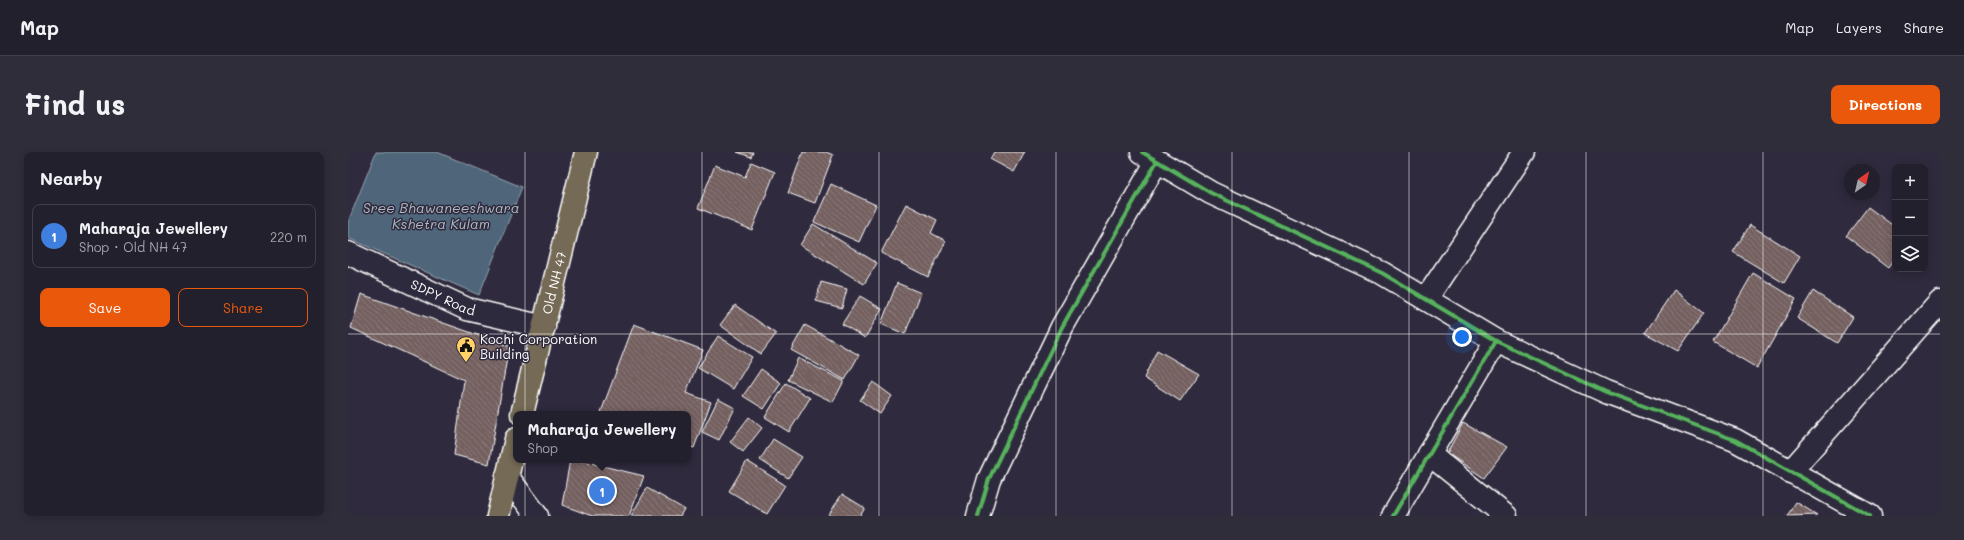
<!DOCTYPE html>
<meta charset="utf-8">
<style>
:root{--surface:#23202e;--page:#2f2d3a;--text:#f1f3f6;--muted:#a3a3aa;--line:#403e4a;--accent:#ea580c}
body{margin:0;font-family:Mali,sans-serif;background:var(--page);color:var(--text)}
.controls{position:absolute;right:12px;top:12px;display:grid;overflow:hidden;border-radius:8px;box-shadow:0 2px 10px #0003}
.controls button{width:36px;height:36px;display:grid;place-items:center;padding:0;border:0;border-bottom:1px solid var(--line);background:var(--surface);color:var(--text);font:20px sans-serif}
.compass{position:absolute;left:1496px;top:12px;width:36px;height:36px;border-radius:50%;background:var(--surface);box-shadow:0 2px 10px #0003;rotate:34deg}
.you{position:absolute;left:1114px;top:185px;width:14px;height:14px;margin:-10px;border:3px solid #fff;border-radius:50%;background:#1a73e8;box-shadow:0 0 0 6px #1a73e833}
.badge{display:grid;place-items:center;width:26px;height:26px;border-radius:50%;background:var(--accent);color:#fff;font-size:13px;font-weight:700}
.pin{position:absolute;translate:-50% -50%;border:2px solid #fff;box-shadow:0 1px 4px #0006}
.popup{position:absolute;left:165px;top:259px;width:178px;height:52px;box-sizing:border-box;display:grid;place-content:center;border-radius:8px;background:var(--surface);filter:drop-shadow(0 1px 3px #0005);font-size:13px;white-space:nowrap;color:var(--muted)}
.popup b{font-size:15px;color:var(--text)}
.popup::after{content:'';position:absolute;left:50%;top:100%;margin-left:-8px;border:8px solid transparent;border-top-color:var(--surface)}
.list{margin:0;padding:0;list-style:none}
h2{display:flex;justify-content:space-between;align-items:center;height:52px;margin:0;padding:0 16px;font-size:17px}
h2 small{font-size:13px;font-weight:400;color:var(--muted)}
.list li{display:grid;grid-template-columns:26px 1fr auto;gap:12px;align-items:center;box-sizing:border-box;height:64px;margin:0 8px 8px;padding:0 8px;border:1px solid var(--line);border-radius:8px}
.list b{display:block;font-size:15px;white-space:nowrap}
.list p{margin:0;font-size:13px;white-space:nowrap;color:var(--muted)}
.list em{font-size:13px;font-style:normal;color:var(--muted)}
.actions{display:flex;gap:8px;padding:12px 16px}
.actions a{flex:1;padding:9px 0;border:1px solid var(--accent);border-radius:8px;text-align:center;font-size:14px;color:var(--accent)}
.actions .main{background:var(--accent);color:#fff}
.icon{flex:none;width:22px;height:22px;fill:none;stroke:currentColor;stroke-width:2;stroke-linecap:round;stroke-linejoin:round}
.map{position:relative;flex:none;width:1592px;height:364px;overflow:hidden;border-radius:8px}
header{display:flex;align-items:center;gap:24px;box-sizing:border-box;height:56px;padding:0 20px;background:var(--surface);border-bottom:1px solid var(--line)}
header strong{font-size:19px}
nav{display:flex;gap:22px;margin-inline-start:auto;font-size:14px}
.intro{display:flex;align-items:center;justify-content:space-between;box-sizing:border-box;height:96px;padding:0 24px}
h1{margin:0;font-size:28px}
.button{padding:10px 18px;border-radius:8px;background:var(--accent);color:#fff;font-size:14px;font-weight:700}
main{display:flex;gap:24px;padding:0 24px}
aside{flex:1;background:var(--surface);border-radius:8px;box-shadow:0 2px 10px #0003}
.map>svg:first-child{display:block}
.water{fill:#4f667a;stroke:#95a3af}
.building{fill:url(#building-back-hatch);stroke:#fff}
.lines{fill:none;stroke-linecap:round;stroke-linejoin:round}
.minor-casing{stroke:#fff;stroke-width:25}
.primary-casing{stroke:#fff;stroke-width:25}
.minor{stroke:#2f2a3d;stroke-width:22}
.primary{stroke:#746b55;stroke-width:22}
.cycleway-casing{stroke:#2f2a3d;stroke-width:6}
.cycleway{stroke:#56b35d;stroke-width:4}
.grid{fill:none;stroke:#fff;stroke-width:1;stroke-opacity:0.55}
.labels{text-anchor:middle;stroke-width:3;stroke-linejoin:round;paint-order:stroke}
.street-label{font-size:13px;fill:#fff;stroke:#2f2a3d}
.poi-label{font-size:13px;fill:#fff;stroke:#2f2a3d;text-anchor:start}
.water-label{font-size:14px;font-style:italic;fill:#b0bac3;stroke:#2f2a3d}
</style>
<header>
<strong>Map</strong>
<nav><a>Map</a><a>Layers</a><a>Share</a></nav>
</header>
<div class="intro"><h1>Find us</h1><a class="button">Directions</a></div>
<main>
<aside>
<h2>Nearby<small></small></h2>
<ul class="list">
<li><span class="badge" style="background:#3f7fe0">1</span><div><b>Maharaja Jewellery</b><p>Shop · Old NH 47</p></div><em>220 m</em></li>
</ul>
<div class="actions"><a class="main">Save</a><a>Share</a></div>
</aside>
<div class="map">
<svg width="1592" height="364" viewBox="0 0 1592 364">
<defs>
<pattern id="building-back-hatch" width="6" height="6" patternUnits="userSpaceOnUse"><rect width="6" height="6" fill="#746161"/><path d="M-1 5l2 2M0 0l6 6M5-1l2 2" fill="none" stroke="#897979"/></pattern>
</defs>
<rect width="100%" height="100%" fill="#2f2a3d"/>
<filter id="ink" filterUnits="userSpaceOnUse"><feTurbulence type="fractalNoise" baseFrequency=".025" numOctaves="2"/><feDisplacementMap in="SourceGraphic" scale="8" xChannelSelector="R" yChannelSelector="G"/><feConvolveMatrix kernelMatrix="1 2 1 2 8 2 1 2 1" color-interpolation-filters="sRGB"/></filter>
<g filter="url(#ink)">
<path class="water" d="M28 0H89L174 35 131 143 0 86V70Z"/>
<g class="building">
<path d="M389 0H405L403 5Z"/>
<path d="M455 0H478L485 3 467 51 440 41Z"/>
<path d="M646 0H677L666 20 642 7Z"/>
<path d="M403 10 427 20 404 78 350 56 367 13 397 25Z"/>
<path d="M483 32 528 53 511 90 466 70Z"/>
<path d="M558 52 589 68 583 81 598 89 580 125 533 101Z"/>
<path d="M1520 55 1547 75V106L1540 116 1498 84Z"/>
<path d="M465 72 529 111 516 132 452 93Z"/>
<path d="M1402 73 1452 104 1436 131 1385 100Z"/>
<path d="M1405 121 1448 147 1409 216 1365 190Z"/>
<path d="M473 130 499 137 494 156 468 149Z"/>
<path d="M549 131 573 141 557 182 533 172Z"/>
<path d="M1326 138 1356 161 1330 199 1297 181Z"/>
<path d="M1465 139 1505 165 1489 191 1449 166Z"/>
<path d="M13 142 161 194 141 312 106 303 116 228 3 176Z"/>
<path d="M512 144 534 157 517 186 494 172Z"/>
<path d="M387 153 428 182 413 202 372 173Z"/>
<path d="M286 172 355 198 338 241 363 250 346 296 340 294V262H257L253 260Z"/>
<path d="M457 173 511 203 497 228 443 198Z"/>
<path d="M370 184 404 205 385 237 350 216Z"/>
<path d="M809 198 851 222 832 249 796 226Z"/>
<path d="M450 206 496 229 485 250 440 228Z"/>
<path d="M413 217 433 231 416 257 395 244Z"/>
<path d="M525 230 544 244 532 262 512 248Z"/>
<path d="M438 231 462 246 441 280 417 265Z"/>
<path d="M370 247 387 256 371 288 354 280Z"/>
<path d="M401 265 414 276 395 300 382 290Z"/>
<path d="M1115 271 1159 295 1136 326 1099 301Z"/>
<path d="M425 287 454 305 440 326 412 308Z"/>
<path d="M222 308H230L296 324 281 364H244L214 353Z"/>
<path d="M399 309 437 333 419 362 381 339Z"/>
<path d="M299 336 336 357 332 364H283Z"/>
<path d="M494 342 517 356 512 364H480Z"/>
<path d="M1448 350 1469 363 1439 364Z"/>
</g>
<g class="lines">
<g class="minor-casing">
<g id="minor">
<path d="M794 0 863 41 1034 121 1148 189"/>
<path id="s1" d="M0 101 119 157 196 175"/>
<path d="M1078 147 1176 0"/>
<path d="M1081 302 1158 364"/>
<path d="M1442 320 1592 150"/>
<path d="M159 324 189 364"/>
<path d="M630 364 641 327 714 175 809 9"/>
<path d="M1045 364 1148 189 1258 240 1387 288 1522 364"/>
</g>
</g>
<g class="primary-casing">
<g id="primary">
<path id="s2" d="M174 262 238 0"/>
<path d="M150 364 168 287"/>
</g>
</g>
<use href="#minor" class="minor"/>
<use href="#primary" class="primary"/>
<g class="cycleway-casing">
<g id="cycleway">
<path d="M794 0 863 41 1034 121 1148 189"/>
<path d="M630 364 641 327 714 175 809 9"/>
<path d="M1045 364 1148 189 1258 240 1387 288 1522 364"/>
</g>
</g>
<use href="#cycleway" class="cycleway"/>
</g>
</g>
<path class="grid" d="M177 0V364M354 0V364M531 0V364M708 0V364M884 0V364M1061 0V364M1238 0V364M1415 0V364M0 182H1592"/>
<defs>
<g id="civic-pin" transform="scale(1)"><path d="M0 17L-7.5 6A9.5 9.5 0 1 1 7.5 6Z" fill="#ffd166" stroke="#2f2a3d"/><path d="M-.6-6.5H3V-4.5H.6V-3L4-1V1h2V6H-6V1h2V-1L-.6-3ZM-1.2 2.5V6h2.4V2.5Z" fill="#111"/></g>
</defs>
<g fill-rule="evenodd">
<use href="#civic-pin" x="118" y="194"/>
</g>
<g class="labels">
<g class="street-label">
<text dy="5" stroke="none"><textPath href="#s2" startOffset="135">Old NH 47</textPath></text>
<text dy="5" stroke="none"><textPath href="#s1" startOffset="105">SDPY Road</textPath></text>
</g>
<g class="poi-label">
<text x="132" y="192">Kochi Corporation<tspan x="132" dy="15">Building</tspan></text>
</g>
<g class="water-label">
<text x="93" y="61">Sree Bhawaneeshwara<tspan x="93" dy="16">Kshetra Kulam</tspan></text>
</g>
</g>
</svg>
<div class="controls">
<button>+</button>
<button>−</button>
<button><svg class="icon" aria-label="layers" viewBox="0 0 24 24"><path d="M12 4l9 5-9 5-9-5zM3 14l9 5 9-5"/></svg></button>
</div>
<svg class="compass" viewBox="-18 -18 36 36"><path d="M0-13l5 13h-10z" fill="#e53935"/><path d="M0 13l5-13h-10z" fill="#a3a3aa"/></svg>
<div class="you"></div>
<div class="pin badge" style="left:254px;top:339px;background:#3f7fe0">1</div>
<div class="popup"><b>Maharaja Jewellery</b>Shop</div>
</div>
</main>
